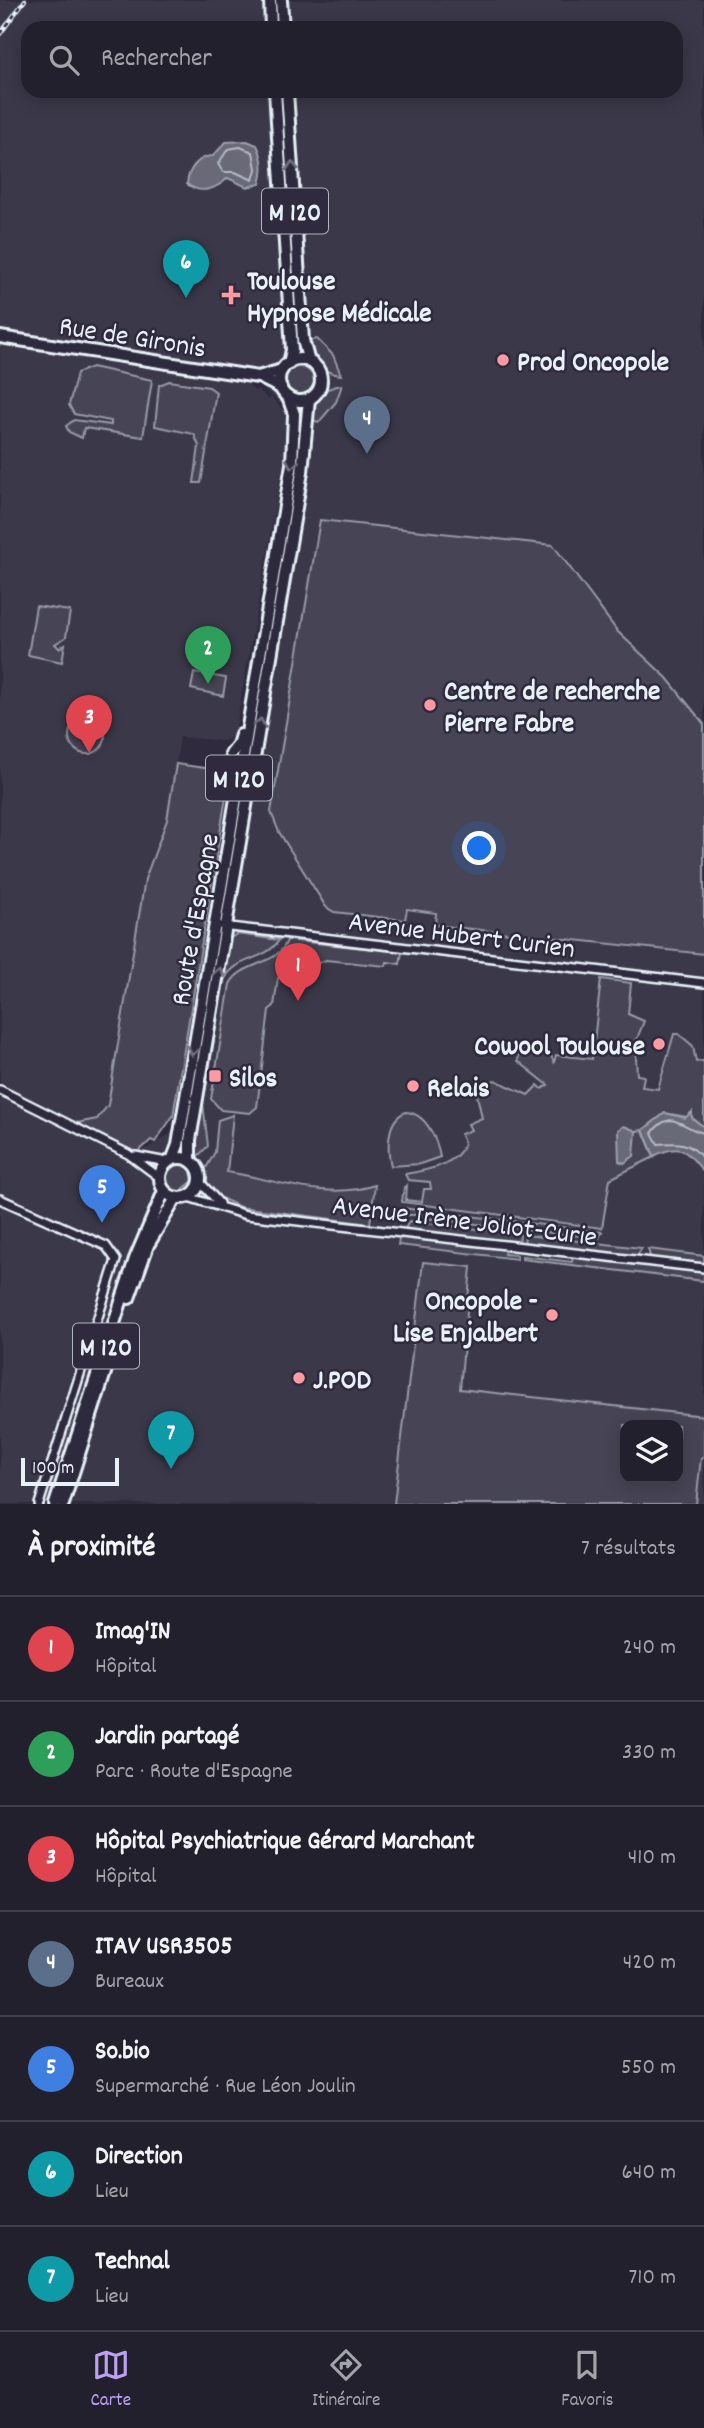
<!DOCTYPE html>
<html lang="fr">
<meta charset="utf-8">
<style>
:root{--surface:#23202e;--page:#2f2d3a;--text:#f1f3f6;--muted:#a3a3aa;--line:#403e4a;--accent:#bca0f2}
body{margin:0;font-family:Dekko,sans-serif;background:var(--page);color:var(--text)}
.controls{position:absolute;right:21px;bottom:21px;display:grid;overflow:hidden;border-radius:14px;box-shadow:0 4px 18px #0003}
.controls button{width:63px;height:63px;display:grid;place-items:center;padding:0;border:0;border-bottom:2px solid var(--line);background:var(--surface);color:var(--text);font:35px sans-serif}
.scale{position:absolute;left:21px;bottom:18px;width:98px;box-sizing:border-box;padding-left:7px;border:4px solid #e8f1f8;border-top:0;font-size:19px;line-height:24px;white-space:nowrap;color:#e8f1f8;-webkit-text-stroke:5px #2f2a3d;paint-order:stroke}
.you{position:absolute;left:480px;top:849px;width:24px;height:24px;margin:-18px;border:5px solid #fff;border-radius:50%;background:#1a73e8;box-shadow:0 0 0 10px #1a73e833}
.badge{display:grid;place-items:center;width:46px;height:46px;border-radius:50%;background:var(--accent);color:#fff;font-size:23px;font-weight:700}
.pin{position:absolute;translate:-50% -58px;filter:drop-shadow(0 2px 4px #0008)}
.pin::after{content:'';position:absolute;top:37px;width:24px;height:21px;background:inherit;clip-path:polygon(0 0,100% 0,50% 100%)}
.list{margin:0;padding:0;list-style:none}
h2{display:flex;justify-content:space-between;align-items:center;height:91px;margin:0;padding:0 28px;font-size:30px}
h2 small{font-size:23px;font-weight:400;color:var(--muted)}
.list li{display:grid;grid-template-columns:46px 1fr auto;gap:21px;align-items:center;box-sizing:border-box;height:105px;padding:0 28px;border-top:2px solid var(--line)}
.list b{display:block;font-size:26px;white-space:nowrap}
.list p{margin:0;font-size:23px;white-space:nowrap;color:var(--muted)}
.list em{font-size:23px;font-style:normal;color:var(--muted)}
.icon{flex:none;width:38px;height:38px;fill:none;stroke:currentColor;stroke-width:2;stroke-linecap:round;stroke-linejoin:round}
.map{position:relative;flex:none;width:704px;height:1504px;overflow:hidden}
.search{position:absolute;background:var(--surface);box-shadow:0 4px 18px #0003;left:21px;right:21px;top:21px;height:77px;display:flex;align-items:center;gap:18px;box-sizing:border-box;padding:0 24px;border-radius:21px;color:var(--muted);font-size:26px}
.sheet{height:826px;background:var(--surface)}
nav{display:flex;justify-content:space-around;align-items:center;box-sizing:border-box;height:98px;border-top:2px solid var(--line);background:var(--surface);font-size:19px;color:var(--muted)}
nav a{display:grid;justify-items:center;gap:4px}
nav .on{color:var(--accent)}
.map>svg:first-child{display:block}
.built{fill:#3b3749;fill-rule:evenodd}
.green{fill:#464455;stroke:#979aa6;stroke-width:2;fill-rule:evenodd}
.water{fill:#696978;stroke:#9c9fab;stroke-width:2}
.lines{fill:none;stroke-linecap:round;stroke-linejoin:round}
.shore{stroke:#b5bbc5;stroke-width:2}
.stream{stroke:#9c9fab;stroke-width:2}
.street-casing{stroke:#e8f1f8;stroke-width:12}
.secondary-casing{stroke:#e8f1f8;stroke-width:16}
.primary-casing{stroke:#e8f1f8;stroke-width:16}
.street{stroke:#2f2a3d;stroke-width:7}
.secondary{stroke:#2f2a3d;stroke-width:10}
.primary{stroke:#2f2a3d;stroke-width:10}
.rail-casing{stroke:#e8f1f8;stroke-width:4.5}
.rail{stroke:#2f2a3d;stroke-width:2;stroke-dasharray:5;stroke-linecap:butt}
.oneway{stroke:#70707e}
.poi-dot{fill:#ff9aa2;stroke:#2f2a3d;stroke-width:2.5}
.labels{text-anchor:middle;stroke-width:5;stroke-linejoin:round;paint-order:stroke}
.shield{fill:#2f2a3d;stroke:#b0b5c0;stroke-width:2}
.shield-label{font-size:26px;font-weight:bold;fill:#e8f1f8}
.poi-label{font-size:28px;font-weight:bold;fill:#e8f1f8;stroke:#2f2a3d;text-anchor:start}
.street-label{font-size:28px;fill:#e8f1f8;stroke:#2f2a3d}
</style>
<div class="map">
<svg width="704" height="1504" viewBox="0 0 704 1504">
<rect width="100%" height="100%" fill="#2f2a3d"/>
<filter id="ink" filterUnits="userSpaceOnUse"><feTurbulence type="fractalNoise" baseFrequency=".0143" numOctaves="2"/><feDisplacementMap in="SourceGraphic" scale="14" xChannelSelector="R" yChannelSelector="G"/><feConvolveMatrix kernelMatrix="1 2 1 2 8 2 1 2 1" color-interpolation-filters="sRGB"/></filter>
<g filter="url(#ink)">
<path class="built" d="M0 0H704V1504H0V1085L106 1137 0 1084V341L244 380 254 391 258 389 268 400 271 397 284 411 287 442 235 732 231 738 223 741 180 737 176 764 219 770 227 775 228 785 173 1116 155 1142 151 1140 144 1149 141 1146 138 1154 175 1131 289 443 286 408 251 379 0 334ZM28 28H676V91H28ZM625 1425H678V1478H625Z"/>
<g class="green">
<path d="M317 339 333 355 341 375C320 372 312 362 306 341Z"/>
<path d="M92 367 152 380 143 437 84 428 82 438 69 432 66 426 74 420 111 425V421L74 414 69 405 77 373Z"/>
<circle cx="299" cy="382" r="15"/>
<path d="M169 381 209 387 216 392 201 483H194L199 446 194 434 155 426 159 385Z"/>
<path d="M342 385 336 402 319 422 310 419C313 399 321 388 342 385Z"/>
<path d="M320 520 553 545 618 632 667 678 704 724V954L435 925 436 913 407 909 405 920 334 912 326 907 279 832 271 812Z"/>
<path d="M36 606 70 611 66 637 55 644 59 648 65 644 62 662 28 655Z"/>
<path d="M194 673 226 678 223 696 191 689Z"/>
<circle cx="87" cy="736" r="18"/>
<path d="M176 764 219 770 227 775 228 785 173 1116 155 1142 151 1140 137 1153 77 1123 97 1119 108 1105 145 879 167 820Z"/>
<path d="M237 934 279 940C266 962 234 956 224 981L203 1103 208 1146 195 1159 193 1152 229 939Z"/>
<path d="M287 940 402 952 400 964 387 962 386 966 326 960 278 978 274 1006 269 1010 257 1107 250 1113 221 1110 211 1099 230 984C242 961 279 966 287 940Z"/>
<path d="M601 979 631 983 628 1014 644 1021 635 1044 639 1046 636 1058 637 1075 644 1076 642 1087 658 1089 674 1034H679L693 1046 696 1062 704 1061V1127L692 1118 665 1113 643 1130 654 1157 610 1179 602 1228 402 1202 404 1187 407 1185 406 1200 422 1202 424 1189H431L430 1182 408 1180 405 1174C424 1171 459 1165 464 1143L461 1134 471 1130 468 1124 482 1118 477 1095 483 1084 495 1080 528 1095 538 1085 542 1089 548 1085 518 1061 520 1046 530 1047V1051L550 1054 554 1062 556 1055 592 1059Z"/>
<path d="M406 1112C426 1113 437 1139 440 1157L420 1164 391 1166C387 1150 386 1119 406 1112Z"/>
<path d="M233 1115 227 1172C275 1179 325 1201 375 1185L370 1224 240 1207 219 1197 204 1182V1172L215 1152 218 1120Z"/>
<path d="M176 1163 190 1167 193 1181 178 1193 169 1190 163 1182 167 1167Z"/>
<path d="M402 1208 521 1222V1229L425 1218V1215H401Z"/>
<path d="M409 1221 520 1234 519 1244 414 1231 405 1229Z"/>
<path d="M527 1223 602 1232 599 1238 526 1230Z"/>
<path d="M525 1235 642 1248 636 1257 524 1244Z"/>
<path d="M406 1237 505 1248 504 1254 517 1255V1259L398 1245 399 1239Z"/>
<path d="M648 1249 704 1256V1265L651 1259Z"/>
<path d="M522 1256 572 1262 573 1256 704 1271V1281L522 1259Z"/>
<path d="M423 1262 471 1267 460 1389 704 1416V1456L701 1458 696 1504H394ZM678 1425V1478H625V1425Z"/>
</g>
<g class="water">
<path d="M247 141 257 145C263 157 264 171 260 184L247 187 228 178C216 189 201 195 187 184 188 170 198 156 213 156L226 142Z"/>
<path d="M692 1112V1118L704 1127V1172C687 1153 683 1141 654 1156L643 1130 665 1113 685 1118Z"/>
<path d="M624 1126 636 1131 634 1156 624 1163 619 1161 618 1130Z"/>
</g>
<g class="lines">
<g class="shore">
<path d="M240 147 253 152 256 169 253 180 235 172H223L218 164 228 149Z"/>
<path d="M704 1133C683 1130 672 1106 652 1133L658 1144C677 1142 692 1141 704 1161"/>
</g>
<path class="stream" d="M636 1131 643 1130"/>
<g class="street-casing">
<g id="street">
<path d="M222 926 704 983"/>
<path d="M0 1090 128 1154 159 1177"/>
<path d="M135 1156 167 1162"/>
<path d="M200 1182 219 1203"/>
<path d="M188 1197 246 1215 704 1268"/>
<path d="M0 1199 106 1246 116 1260 39 1504"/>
</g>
</g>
<g class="secondary-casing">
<g id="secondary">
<path d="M0 337 258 377 282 370"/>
<path d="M261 378 281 388"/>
</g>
</g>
<g class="primary-casing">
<g id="primary">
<path d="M270 0 271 28"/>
<path d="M281 0 283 28"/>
<path d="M275 91 292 350 289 363"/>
<path d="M287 91 303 340 309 362"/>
<circle cx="300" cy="380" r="21"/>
<path d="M231 754 238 745 241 735"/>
<circle cx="180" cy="1178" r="20"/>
<path d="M173 1158 178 1145 292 464 294 414 288 397"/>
<path d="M190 1160V1140L302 472 309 399"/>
<path d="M129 1298 148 1245 176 1198"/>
<path d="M55 1504 135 1259 164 1191"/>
<path d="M63 1504 108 1363"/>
</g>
</g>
<use href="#street" class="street"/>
<use href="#secondary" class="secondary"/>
<use href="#primary" class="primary"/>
<g class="rail-casing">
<path id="rail" d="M0 34 25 0"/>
</g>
<use href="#rail" class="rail"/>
</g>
<defs><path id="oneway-chevron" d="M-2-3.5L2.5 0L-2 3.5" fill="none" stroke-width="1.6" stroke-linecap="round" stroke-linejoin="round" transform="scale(1.75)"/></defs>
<g class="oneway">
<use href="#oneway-chevron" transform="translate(292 166) rotate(-94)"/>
<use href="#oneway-chevron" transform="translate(292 464) rotate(98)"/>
<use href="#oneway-chevron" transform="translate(260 723) rotate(-80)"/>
<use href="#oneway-chevron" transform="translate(219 972) rotate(-80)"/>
<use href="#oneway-chevron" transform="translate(193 1051) rotate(100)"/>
</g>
</g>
<g class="poi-dot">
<path d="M227.5 284.5h7v7h7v7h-7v7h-7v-7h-7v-7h7z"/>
<circle cx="503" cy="360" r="7"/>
<circle cx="430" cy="705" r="7"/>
<circle cx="659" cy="1044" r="7"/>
<rect x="208" y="1069" width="14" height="14" rx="3.5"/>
<circle cx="413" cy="1086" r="7"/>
<circle cx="552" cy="1315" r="7"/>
<circle cx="299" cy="1378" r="7"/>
</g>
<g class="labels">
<g class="shield">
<rect x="262" y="188.5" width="66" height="45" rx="5"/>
<rect x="206" y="755.5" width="66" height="45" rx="5"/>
<rect x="73" y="1323.5" width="66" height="45" rx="5"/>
</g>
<g class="shield-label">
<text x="295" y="220">M 120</text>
<text x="239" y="787">M 120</text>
<text x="106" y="1355">M 120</text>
</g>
<g class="poi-label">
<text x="247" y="289">Toulouse<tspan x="247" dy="32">Hypnose Médicale</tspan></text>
<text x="517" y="370">Prod Oncopole</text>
<text x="444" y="699">Centre de recherche<tspan x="444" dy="32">Pierre Fabre</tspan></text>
<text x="645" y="1054" text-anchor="end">Cowool Toulouse</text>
<text x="229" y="1086">Silos</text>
<text x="427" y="1096">Relais</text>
<text x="538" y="1309" text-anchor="end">Oncopole -<tspan x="538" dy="32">Lise Enjalbert</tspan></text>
<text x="313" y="1388">J.POD</text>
</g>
<g class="street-label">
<text transform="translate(133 335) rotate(9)" y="10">Rue de Gironis</text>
<text transform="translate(193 919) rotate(-80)" y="10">Route d'Espagne</text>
<text transform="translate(462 933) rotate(7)" y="10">Avenue Hubert Curien</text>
<text transform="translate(465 1219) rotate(7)" y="10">Avenue Irène Joliot-Curie</text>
</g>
</g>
</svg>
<div class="controls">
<button><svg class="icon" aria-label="layers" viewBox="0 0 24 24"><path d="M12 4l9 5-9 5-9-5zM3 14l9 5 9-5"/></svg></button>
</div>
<div class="scale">100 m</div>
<div class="you"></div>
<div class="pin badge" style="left:298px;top:1001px;background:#e0444e">1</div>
<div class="pin badge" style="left:208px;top:684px;background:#2e9e5b">2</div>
<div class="pin badge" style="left:89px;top:753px;background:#e0444e">3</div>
<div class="pin badge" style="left:367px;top:454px;background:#5c6f8a">4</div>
<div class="pin badge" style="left:102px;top:1223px;background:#3f7fe0">5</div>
<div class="pin badge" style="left:186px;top:298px;background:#0f9aa8">6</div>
<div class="pin badge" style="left:171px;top:1469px;background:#0f9aa8">7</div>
<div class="search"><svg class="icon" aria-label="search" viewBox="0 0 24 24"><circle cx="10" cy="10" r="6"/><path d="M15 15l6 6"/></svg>Rechercher</div>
</div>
<section class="sheet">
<h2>À proximité<small>7 résultats</small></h2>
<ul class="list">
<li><span class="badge" style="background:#e0444e">1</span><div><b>Imag'IN</b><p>Hôpital</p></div><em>240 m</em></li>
<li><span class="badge" style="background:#2e9e5b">2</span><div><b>Jardin partagé</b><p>Parc · Route d'Espagne</p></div><em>330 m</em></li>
<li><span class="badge" style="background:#e0444e">3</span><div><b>Hôpital Psychiatrique Gérard Marchant</b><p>Hôpital</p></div><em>410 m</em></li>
<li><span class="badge" style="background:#5c6f8a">4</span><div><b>ITAV USR3505</b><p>Bureaux</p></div><em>420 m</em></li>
<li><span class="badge" style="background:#3f7fe0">5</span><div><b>So.bio</b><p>Supermarché · Rue Léon Joulin</p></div><em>550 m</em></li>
<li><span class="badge" style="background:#0f9aa8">6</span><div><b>Direction</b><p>Lieu</p></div><em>640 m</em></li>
<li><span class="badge" style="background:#0f9aa8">7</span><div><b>Technal</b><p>Lieu</p></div><em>710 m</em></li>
</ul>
</section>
<nav>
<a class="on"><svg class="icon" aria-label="map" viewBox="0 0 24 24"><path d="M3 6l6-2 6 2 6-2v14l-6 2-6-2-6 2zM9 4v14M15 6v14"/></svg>Carte</a>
<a><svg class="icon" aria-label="directions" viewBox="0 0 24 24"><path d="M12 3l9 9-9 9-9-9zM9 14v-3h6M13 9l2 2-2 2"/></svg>Itinéraire</a>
<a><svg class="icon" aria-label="saved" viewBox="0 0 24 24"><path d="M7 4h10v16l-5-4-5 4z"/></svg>Favoris</a>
</nav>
